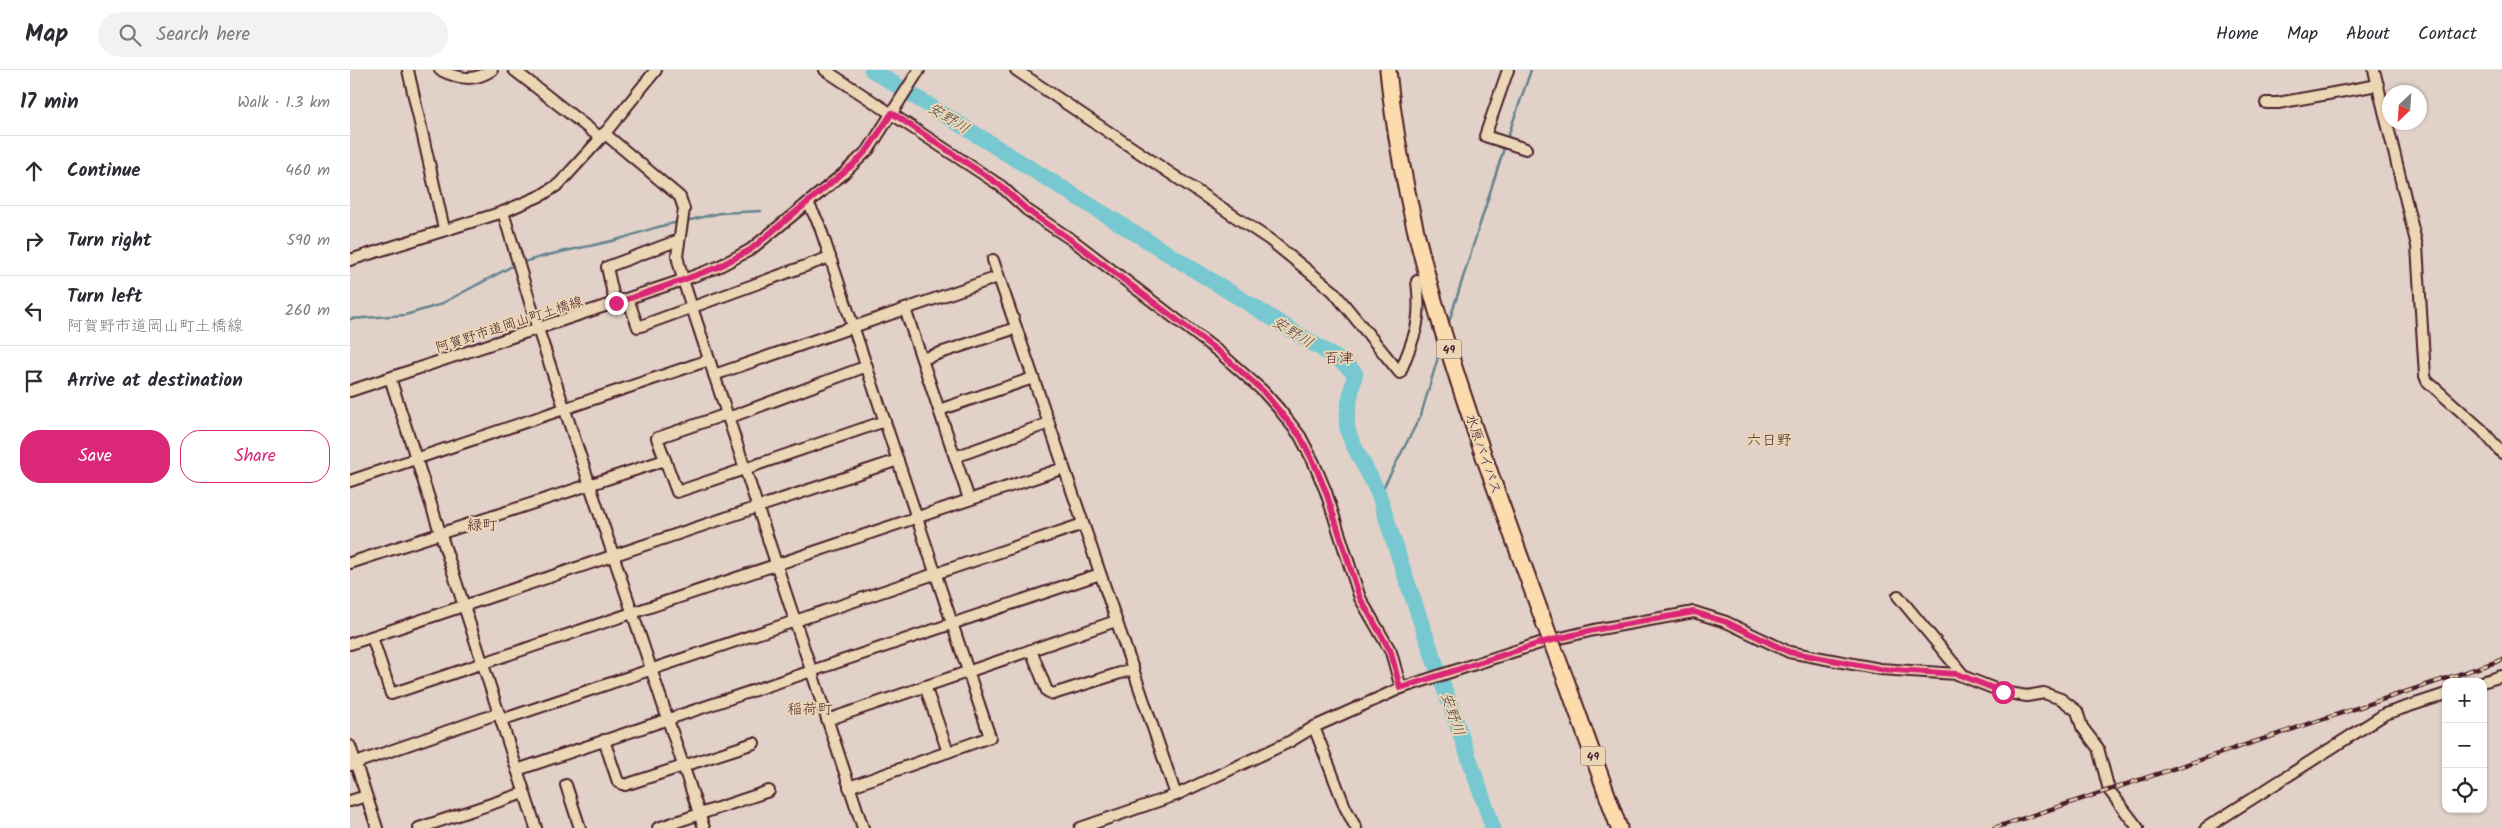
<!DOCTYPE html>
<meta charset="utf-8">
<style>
:root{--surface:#fff;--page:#f2f2f3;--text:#2b2b33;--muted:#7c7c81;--line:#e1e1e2;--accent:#db2777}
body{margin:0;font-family:Kalam,"Klee One",sans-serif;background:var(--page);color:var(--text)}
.controls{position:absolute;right:15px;bottom:15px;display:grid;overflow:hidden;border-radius:10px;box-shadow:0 1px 4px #0004}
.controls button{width:45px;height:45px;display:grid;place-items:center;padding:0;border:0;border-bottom:1px solid var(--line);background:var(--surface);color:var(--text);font:25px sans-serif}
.compass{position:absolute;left:2032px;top:15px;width:45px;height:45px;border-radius:50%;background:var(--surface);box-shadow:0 1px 4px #0004;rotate:205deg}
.stop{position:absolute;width:15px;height:15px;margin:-11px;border:4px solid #db2777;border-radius:50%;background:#fff}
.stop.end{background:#db2777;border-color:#fff;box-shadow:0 1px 5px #0008}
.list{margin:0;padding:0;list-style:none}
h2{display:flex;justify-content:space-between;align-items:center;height:65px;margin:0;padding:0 20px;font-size:21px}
h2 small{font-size:16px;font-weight:400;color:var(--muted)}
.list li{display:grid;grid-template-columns:32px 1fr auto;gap:15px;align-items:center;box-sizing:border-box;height:70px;padding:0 20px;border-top:1px solid var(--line)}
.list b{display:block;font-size:19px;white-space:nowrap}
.list p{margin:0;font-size:16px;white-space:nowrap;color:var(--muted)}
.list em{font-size:16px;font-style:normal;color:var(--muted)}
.actions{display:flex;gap:10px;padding:15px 20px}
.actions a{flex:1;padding:11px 0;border:1px solid var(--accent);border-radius:20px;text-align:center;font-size:18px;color:var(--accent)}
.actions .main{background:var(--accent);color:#fff}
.icon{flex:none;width:28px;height:28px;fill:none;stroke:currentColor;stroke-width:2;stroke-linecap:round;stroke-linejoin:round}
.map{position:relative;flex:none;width:2152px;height:758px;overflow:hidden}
header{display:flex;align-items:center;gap:30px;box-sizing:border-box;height:70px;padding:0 25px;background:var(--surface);border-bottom:1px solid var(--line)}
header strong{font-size:24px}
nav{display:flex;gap:28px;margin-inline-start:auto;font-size:18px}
.search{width:350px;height:45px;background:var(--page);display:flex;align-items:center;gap:12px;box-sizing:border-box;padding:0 18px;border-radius:28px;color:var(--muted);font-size:19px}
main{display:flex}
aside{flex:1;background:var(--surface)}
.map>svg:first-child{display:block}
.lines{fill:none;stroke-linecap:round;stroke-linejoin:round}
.stream{stroke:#65848e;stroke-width:2.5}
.river{stroke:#77c8d0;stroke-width:16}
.minor-casing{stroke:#4a1f2b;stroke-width:14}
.highway-casing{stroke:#4a1f2b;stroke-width:19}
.minor{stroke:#ebd7b5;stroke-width:10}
.highway{stroke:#fcdcac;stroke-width:15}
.rail-casing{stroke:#4a1f2b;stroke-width:4.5}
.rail{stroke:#ebd7b5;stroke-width:2.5;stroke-dasharray:8;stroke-linecap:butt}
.highway-bridge-casing{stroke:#4a1f2b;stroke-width:19;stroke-linecap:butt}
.highway-bridge{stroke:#fcdcac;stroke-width:15}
.route{stroke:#db2777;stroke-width:6}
.labels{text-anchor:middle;stroke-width:4;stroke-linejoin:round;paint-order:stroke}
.shield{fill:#ebd7b5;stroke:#7a5654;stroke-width:1}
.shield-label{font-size:12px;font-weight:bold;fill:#4a1f2b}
.street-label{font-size:14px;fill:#4a1f2b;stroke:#ebd7b5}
.water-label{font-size:15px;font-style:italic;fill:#53414c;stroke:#ebd7b5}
.neighbourhood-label{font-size:15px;fill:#4a1f2b;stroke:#ebd7b5}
</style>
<header>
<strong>Map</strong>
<div class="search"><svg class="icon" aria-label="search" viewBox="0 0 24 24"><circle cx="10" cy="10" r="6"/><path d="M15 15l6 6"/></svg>Search here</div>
<nav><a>Home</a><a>Map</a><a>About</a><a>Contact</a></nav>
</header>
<main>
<aside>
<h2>17 min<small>Walk · 1.3 km</small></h2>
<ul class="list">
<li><svg class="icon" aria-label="ahead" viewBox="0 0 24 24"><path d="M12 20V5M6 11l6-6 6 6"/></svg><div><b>Continue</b></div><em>460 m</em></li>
<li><svg class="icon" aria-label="right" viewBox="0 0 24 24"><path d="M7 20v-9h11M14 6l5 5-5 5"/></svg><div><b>Turn right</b></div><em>590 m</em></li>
<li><svg class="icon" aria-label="left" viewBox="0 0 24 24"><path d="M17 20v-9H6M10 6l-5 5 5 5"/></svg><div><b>Turn left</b><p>阿賀野市道岡山町土橋線</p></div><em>260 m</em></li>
<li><svg class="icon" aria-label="arrive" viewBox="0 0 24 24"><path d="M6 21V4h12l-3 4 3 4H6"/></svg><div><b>Arrive at destination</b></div></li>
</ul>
<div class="actions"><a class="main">Save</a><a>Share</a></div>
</aside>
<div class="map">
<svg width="2152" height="758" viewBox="0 0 2152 758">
<rect width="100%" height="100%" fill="#e2d1c8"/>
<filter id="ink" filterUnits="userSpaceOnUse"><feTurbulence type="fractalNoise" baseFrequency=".02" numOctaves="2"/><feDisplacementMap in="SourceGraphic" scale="10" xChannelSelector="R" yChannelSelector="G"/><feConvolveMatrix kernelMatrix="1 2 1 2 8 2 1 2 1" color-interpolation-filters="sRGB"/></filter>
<g filter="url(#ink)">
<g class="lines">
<g class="stream">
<path d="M1157 69 1181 0"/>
<path d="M336 151 370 143 411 141"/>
<path d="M171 193C203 182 234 178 266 170 288 164 308 155 330 152"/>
<path d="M0 249 55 245 89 235 166 194"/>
<path d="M1098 255 1155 75"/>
<path d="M1029 426 1071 345 1091 277"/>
</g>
<path class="river" d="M522 0 988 289 1005 303C1002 320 996 340 997 356 998 371 1024 410 1030 428 1064 539 1106 648 1143 758"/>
<g class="minor-casing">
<g id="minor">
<path d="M58 0 94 159"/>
<path d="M90 0C109 9 124 12 142 0"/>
<path d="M164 0 251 68"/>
<path d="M475 0 651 116 677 140 725 172 869 282 913 321 929 339 950 366 964 393 976 422 1010 528 1041 582 1051 618"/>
<path d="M666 0 920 170 983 221 1050 303C1065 264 1072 254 1067 211"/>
<path d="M1158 0 1135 66 1176 79"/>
<path d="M2024 0 2067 176 2075 306 2077 311 2132 360 2152 383"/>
<path d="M1916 33H1928L2028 15"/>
<path d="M254 63 330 127 334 139 327 186 333 210 513 758"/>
<path d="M458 133 469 154 640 667 499 717"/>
<path d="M153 142 188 259 354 758"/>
<path d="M0 190 153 142 192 125 209 114 251 68 306 0"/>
<path d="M643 190 826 725"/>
<path d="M278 229 288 257 480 187"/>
<path d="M265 233 257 197 329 170"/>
<path d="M555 239 619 429"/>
<path d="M572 289 666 258"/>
<path d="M364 305 648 207"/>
<path d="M40 308 186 758"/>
<path d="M0 321 333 210 368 197 400 180 493 104 519 79 569 0"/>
<path d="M589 340 683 308"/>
<path d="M377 344 307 368 327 422 535 351"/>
<path d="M378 348 517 296"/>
<path d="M605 387 699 353"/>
<path d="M0 411 359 290"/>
<path d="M0 493 315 390"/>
<path d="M1548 526 1614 606"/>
<path d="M22 567 41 624 714 398"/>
<path d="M0 574 548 390"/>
<path d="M681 580 697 621 703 624 783 599"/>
<path d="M2132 612 2152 606"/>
<path d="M575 616 598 682"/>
<path d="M151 650 733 454"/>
<path d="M477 650 766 551"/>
<path d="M964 657 995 737 1006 758"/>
<path d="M254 670 268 712 275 715 404 673"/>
<path d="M0 676 27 758"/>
<path d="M0 695 149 643"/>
<path d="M167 700 750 504"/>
<path d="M216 715 230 758"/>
<path d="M0 731 16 726"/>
<path d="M69 758 174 723"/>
<path d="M308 758 419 721"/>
<path d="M730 758 826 725 939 672 964 657 1051 618 1190 573 1244 560 1344 542 1376 552 1439 582 1530 599 1607 604 1653 622 1677 626 1694 623 1711 629 1727 641 1732 657 1748 678 1759 720 1788 758"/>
<path d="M1856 758 2035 644 2096 624"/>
</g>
</g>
<g class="highway-casing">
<g id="highway">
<path d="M1038 0C1057 192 1130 375 1195 555"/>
<path d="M1217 613 1269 758"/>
</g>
</g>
<use href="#minor" class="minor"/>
<use href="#highway" class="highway"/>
<g class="rail-casing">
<path id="rail" d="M1644 758 2152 590"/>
</g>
<use href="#rail" class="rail"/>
<g class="highway-bridge-casing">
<path id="highway-bridge" d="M1195 555 1217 613"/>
</g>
<use href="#highway-bridge" class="highway-bridge"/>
</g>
</g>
<g class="lines" filter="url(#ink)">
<path class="route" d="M266 233 333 210 368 197 400 180 506 92 518 79 542 43 651 116 677 140 724 172 869 282 913 321 950 366 964 393 976 422 1010 528 1041 582 1050 618 1190 573 1244 560 1344 542 1376 552 1439 582 1530 599 1607 604 1653 622"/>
</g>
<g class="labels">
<g class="shield">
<rect x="1086.5" y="269.5" width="25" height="19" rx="4"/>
<rect x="1230.5" y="676.5" width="25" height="19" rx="4"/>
</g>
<g class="shield-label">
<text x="1099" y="283">49</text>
<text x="1243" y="690">49</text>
</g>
<g class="street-label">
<text transform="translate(159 254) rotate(-18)" y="5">阿賀野市道岡山町土橋線</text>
<text transform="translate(1134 384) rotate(71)" y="5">水原バイパス</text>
</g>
<g class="water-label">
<text transform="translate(599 48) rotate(32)" y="5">安野川</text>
<text transform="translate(943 262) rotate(32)" y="5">安野川</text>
<text transform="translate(1103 644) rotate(71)" y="5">安野川</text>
</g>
<g class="neighbourhood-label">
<text x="989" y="293">百津</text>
<text x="1419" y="375">六日野</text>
<text x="132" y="460">緑町</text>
<text x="460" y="644">稲荷町</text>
</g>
</g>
</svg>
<div class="controls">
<button>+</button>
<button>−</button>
<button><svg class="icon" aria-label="locate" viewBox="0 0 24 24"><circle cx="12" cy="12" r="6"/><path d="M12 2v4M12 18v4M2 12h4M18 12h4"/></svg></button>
</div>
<svg class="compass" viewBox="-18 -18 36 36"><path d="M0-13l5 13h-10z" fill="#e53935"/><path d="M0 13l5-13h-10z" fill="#7c7c81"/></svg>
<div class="stop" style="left:1653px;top:622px"></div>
<div class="stop end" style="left:266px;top:233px"></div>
</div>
</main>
